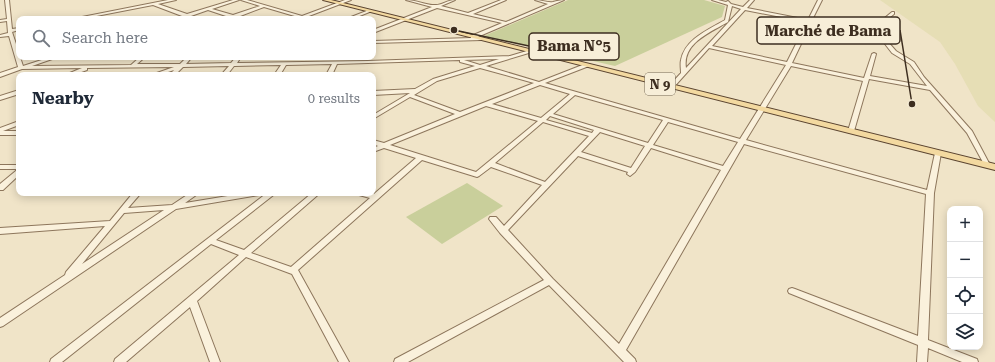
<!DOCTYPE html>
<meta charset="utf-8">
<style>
:root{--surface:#fff;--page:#f2f2f3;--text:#1f2937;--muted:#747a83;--line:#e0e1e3}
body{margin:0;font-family:"Roboto Serif",serif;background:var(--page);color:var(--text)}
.controls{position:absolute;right:12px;bottom:12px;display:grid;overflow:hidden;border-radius:8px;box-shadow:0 2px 10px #0003}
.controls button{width:36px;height:36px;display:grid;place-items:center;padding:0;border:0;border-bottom:1px solid var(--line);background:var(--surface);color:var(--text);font:20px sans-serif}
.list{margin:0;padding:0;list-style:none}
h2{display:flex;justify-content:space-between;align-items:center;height:52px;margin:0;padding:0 16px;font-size:17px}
h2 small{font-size:13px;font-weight:400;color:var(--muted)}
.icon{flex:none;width:22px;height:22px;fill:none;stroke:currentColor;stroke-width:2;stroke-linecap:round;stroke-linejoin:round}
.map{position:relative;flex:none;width:995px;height:362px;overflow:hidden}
.search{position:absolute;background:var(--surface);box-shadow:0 2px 10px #0003;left:16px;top:16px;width:360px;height:44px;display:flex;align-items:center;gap:10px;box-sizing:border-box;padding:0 14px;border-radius:8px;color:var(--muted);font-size:15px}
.panel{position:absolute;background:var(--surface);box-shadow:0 2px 10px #0003;left:16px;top:72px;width:360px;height:124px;border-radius:8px}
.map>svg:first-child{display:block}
.farmland{fill:#e6deb5}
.green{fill:#c9cf9b}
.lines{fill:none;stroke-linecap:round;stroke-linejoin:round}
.minor-casing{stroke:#8d765c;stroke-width:2}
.major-casing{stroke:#5b4430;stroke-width:2}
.minor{fill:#faf1dc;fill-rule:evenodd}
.major{fill:#f3d9a0;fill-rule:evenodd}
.labels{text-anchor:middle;stroke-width:3;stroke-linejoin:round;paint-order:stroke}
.shield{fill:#f7eed8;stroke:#756857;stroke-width:1}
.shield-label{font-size:13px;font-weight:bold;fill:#3d2e20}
.leader{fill:none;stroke:#3d2e20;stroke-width:1.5}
.callout-dot{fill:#3d2e20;stroke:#f7eed8;stroke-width:1.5}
.callout{fill:#f7eed8;stroke:#3d2e20;stroke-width:1.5}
.callout-label{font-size:15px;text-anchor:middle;font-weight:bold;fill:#3d2e20}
</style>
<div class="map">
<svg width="995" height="362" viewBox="0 0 995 362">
<rect width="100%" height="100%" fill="#f0e4c8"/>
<path class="farmland" d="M880 0H995V122L978 106 955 64 940 42Z"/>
<g class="green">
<path d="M568 0H704L725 6 722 17 615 66 484 36Z"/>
<path d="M467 183 503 206 442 244 406 217Z"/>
</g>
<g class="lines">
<g class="minor-casing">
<g id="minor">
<path d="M5 0H9L12 29 19 28V30L12 32 19 53V57H20L23 66 51 57H58L32 66 131 65 140 57H145L137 64H180L187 57H192L186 64 231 63 236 57H241L237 63 368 61 510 56 530 50H532V52L486 66 539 82 585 64H589V66L545 83 740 139 786 65 709 48 673 88 671 89 668 87 681 73C681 69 680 64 681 60 685 39 708 30 725 20L728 5 712 0H718L726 2 728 1 731 4 743 7 750 0H754L747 8 808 20 818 0H822L812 20 877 32 881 21 892 12H894V14L884 22 881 34 896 51 914 62 924 77 972 131 990 165 989 166H985L967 133 930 90 869 79 854 131 851 133 848 131 863 81 791 66 746 140 927 190 935 153 938 151 940 152 941 153 934 193 928 340 977 359 978 362H962L928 348 927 362H917L918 345 789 293 788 291 789 289 792 288 795 289 918 336 926 194 744 144 626 350 635 359 636 362H624L549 285 408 362H394L395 359 544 280 500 233 489 219 490 217H496L504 226 542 185 491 167 479 176 477 177 422 160 298 270 349 362H339L292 274 246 257 197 301 220 362H210L190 307 126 362H114L115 359 239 255 211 244 62 362H50L51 359 267 193H276L216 240 244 250 312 193H320L251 253 291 267 370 198 359 195 358 193H370L374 194 416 158 384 148 373 152V148L378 146 373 144V140L384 143 455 114 410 97 373 119V115L410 93 373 95V91L415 89 433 79 475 66 460 62V60L337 64 332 75H326L332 64 286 65 280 75H274L281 65 234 66 227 75H221L229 66 183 67 175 75H169L174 70 159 75H151L174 67 87 68V70L73 75H65L82 68 22 69 0 77V73L18 67 9 36 0 37V35L8 33 7 21 0 22V20L7 19ZM732 6 741 9 686 68C682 43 711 32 728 22ZM745 10 807 22 787 62 712 46ZM811 23 878 35 892 53 910 64 927 86 870 76 876 54 874 53 872 54 864 78 792 63ZM499 59 480 65 464 60ZM480 68 534 83 460 112 414 95 437 81ZM540 85 570 94 541 118 492 104ZM575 95 663 120 648 143 553 114ZM486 106 538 121 476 172 390 145ZM550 116 594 130 592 133 546 120ZM543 122 589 136 545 182 495 163ZM668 122 738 142 723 166 653 145ZM600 132 645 146 631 168 581 152ZM651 148 721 170 619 344 553 279 508 230 578 156 628 172 627 174 630 176 635 172Z"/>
<path d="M168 0H176L158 4 187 14 233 0H239L212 9 233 15 260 6 241 0H247L302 16 345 0H351L301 19H295L298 17 264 7 235 18 224 19 229 17 208 10 191 16 198 19C194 19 191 18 188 18 184 17 178 19 174 19L182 16 153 5 81 19H72Z"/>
<path d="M406 0C416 0 428 6 436 5 442 5 448 0 455 0L441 6 468 13 501 0H506L473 14 506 22 548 4 535 0C541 0 548 3 553 2 557 1 560 0 564 0L475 38H484V39L482 40 373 43V41L471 38V36L502 23 437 8 373 33V30L432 7Z"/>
<path d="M369 10 372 11 352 19H346Z"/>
<path d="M19 90V94L0 100V96Z"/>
<path d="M19 121V125L3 131H19V135H0V128Z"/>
<path d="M0 165H19V175L3 190H0V184L17 170 19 169H0Z"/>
<path d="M133 193H141L128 208 172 205 190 193H199L185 203 246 193H263L259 195 176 209 3 326 0 327V318L65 275 66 272 105 226 0 234V228L110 221ZM164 210 82 264 124 213Z"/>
</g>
</g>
<g class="major-casing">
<path id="major" d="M323 0H331L995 164V170Z"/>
</g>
<use href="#minor" class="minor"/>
<use href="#major" class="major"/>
</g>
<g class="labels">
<rect class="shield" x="645" y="73" width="30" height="22" rx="3"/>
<g class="shield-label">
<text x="660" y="89">N 9</text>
</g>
</g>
<path class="leader" d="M912 104L900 30M454 30L529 46"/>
<g class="callout-dot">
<circle cx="912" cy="104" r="4"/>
<circle cx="454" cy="30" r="4"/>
</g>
<g class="callout">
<rect x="757" y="17" width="143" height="27" rx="4"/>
<rect x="529" y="33" width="90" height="27" rx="4"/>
</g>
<g class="callout-label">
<text x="828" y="36">Marché de Bama</text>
<text x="574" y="51">Bama N°5</text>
</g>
</svg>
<div class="controls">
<button>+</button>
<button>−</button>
<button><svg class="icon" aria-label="locate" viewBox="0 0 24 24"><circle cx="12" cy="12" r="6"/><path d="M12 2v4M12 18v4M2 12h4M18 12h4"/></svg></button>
<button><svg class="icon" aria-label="layers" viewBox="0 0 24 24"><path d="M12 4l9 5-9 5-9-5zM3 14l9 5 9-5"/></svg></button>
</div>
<div class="search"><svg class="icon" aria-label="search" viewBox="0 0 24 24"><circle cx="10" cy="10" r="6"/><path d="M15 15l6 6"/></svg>Search here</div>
<section class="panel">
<h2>Nearby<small>0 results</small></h2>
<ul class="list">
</ul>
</section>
</div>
